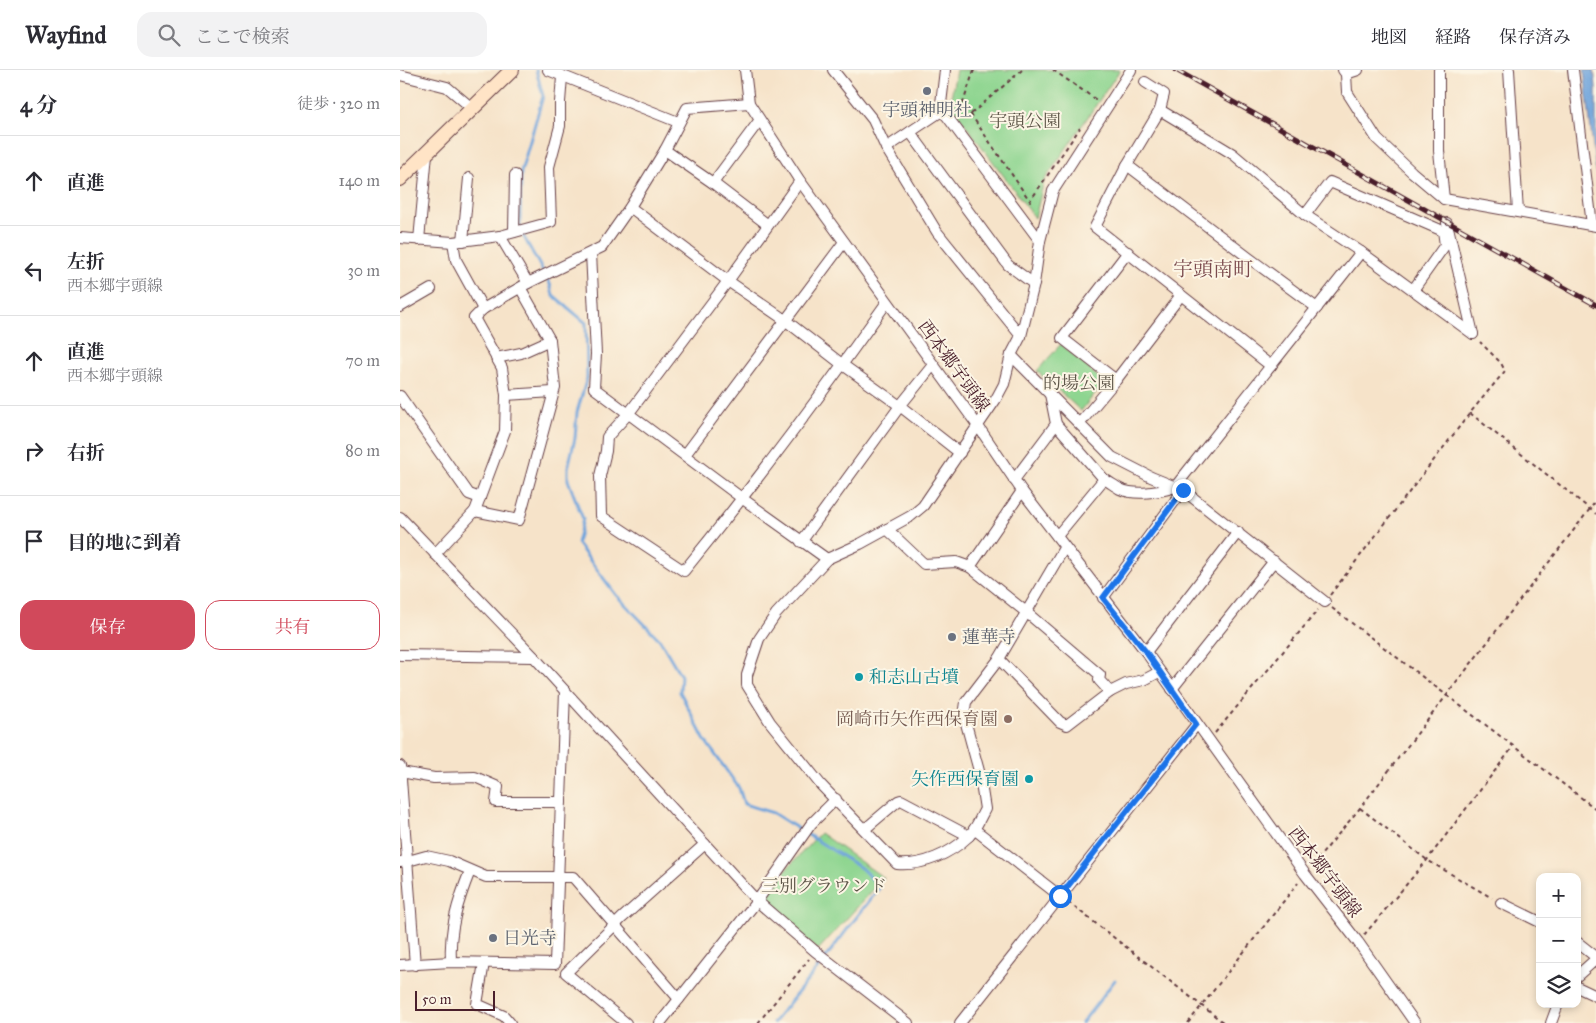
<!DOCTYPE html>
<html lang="ja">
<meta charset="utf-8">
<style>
:root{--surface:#fff;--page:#f2f2f3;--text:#2b2b33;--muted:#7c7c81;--line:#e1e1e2;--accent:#d1495b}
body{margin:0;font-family:"IM FELL Great Primer","Noto Serif JP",serif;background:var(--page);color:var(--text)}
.controls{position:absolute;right:15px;bottom:15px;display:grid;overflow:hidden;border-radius:10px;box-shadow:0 2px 8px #0003}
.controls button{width:45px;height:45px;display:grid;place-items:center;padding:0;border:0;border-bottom:1px solid var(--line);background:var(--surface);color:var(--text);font:25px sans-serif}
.scale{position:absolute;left:15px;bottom:12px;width:80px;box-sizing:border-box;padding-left:5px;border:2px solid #4a1f2b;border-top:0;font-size:14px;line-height:18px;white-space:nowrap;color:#4a1f2b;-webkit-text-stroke:4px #fcf5e5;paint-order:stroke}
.stop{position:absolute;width:15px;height:15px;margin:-11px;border:4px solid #1a73e8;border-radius:50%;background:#fff}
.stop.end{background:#1a73e8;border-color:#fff;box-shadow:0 1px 5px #0008}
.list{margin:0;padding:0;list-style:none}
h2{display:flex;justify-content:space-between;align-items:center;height:65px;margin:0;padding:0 20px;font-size:21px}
h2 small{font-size:16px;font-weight:400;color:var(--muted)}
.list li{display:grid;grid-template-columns:32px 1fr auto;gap:15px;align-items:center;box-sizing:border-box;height:90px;padding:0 20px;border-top:1px solid var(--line)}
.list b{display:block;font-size:19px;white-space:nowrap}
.list p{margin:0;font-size:16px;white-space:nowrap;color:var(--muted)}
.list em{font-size:16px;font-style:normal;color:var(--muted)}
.actions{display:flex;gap:10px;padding:15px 20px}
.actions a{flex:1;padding:11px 0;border:1px solid var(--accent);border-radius:15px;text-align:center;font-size:18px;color:var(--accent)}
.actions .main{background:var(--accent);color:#fff}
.icon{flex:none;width:28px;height:28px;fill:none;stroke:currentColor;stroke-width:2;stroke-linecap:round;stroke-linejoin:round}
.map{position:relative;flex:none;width:1196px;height:953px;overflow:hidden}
header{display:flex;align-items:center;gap:30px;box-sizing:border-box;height:70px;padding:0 25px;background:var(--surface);border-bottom:1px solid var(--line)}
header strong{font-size:24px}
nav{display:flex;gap:28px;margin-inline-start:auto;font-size:18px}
.search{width:350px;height:45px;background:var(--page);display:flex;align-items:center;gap:12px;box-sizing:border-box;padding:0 18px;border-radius:15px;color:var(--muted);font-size:19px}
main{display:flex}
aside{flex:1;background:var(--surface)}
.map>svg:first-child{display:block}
.green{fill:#8ed590;stroke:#6c7a5e}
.water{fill:#70a4dc;stroke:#5d6284}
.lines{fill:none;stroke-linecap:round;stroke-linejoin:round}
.stream{stroke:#70a4dc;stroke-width:3}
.street-casing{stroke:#643c43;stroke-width:12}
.secondary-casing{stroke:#643c43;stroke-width:16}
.path{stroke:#643c43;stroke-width:2;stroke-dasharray:4 4;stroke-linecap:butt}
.street{stroke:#fff;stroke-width:10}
.secondary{stroke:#ffe4c6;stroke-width:14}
.rail-casing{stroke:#4a1f2b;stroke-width:5}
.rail{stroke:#fcf5e5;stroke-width:3;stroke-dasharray:9;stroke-linecap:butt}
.route{stroke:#1a73e8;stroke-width:6}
.worship-dot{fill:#6b7280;stroke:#fcf5e5;stroke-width:2}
.culture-dot{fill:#0f9aa8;stroke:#fcf5e5;stroke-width:2}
.education-dot{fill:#8d6e63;stroke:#fcf5e5;stroke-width:2}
.labels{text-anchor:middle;stroke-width:4;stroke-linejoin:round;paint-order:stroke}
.worship-label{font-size:18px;fill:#5b616d;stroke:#fcf5e5;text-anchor:start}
.park-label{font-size:18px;fill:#5e5649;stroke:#fcf5e5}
.street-label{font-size:18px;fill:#4a1f2b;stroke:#fcf5e5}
.culture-label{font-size:18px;fill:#0d838f;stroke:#fcf5e5;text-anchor:start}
.education-label{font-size:18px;fill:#785e54;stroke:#fcf5e5;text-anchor:end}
.quarter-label{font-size:20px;fill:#7b4b4e;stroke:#fcf5e5}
</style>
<header>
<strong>Wayfind</strong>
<div class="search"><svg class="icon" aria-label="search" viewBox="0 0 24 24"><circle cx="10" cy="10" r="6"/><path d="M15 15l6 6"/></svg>ここで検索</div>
<nav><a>地図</a><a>経路</a><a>保存済み</a></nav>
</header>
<main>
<aside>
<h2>4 分<small>徒歩 · 320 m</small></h2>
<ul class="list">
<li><svg class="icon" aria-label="ahead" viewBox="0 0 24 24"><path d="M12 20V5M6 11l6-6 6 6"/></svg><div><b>直進</b></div><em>140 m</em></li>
<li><svg class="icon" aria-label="left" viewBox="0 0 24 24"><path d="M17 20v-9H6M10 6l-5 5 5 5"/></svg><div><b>左折</b><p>西本郷宇頭線</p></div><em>30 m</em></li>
<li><svg class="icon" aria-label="ahead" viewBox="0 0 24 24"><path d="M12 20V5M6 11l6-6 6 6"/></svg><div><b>直進</b><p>西本郷宇頭線</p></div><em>70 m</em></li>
<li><svg class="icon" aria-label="right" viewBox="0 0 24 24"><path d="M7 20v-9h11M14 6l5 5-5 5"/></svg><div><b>右折</b></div><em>80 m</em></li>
<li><svg class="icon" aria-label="arrive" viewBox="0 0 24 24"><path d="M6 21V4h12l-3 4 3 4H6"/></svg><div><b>目的地に到着</b></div></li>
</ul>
<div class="actions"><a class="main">保存</a><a>共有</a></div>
</aside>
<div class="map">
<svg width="1196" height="953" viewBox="0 0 1196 953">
<rect width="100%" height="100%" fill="#fcf5e5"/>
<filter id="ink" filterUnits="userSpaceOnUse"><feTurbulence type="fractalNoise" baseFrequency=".02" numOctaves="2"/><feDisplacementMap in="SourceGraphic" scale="10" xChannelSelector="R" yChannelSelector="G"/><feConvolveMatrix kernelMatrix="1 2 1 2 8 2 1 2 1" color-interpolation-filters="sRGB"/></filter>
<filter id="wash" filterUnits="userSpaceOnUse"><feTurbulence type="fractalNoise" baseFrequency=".0096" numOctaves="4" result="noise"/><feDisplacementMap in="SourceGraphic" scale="20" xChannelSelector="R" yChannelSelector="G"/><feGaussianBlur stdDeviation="1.12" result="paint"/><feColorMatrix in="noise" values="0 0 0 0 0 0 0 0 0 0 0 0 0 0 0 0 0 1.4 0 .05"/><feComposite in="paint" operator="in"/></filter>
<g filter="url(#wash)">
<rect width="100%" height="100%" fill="#f6e3c9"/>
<g class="green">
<path d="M556 0H720L644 111 635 148 550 34Z"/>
<path d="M661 274 704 312 681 341 637 301Z"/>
<path d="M420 763 484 808 418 880 357 831Z"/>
</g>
<path class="water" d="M1184 0H1194L1196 19V104Z"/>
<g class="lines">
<g class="stream">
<path d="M136 0 143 26 121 102 120 160 150 214 153 225 186 253 187 308 177 342 175 368 168 398V410L183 449 177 473 216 525 260 570 281 606 280 622 304 669 339 718 344 734 373 743 461 798 480 817 416 900 373 953"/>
<path d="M682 953 715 910"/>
</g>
</g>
</g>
<g filter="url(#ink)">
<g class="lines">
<g class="street-casing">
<g id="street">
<path d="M148 0 278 52"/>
<path d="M345 0 349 33 400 111 578 356 622 421 746 582 905 804 958 872 1015 953"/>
<path d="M433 0 473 50 486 78 537 162 621 266"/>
<path d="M943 0 946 4 947 22 977 69 1012 102 1044 129 1196 156"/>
<path d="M1039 0V81L1044 129"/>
<path d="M1109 0 1118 142"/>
<path d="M1173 0 1192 155"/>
<path d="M946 4 958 0"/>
<path d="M0 5 47 17 73 39"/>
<path d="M745 12 764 24 760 40"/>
<path d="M540 42 546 45 640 171"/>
<path d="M540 42 545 0"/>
<path d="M510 62 608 195 634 214"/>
<path d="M486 78 540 42"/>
<path d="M265 80 313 113 368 155"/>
<path d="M727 95 849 188 917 238"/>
<path d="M400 111 328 211 229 343 207 367 206 381 200 406 201 446 284 501C355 414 422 324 487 232"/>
<path d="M313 113 359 51"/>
<path d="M230 137 328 211 385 250 443 295 500 336 560 383"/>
<path d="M905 145 930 112 1043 161 1045 175 1013 220"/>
<path d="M1047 153 1073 264"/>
<path d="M114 162 115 105"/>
<path d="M100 166 128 213"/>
<path d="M0 168 53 172 100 166 151 152 149 97 160 56V32L162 7"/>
<path d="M19 170 27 84"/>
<path d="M63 171 69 108"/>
<path d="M53 172 56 190 83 239"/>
<path d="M191 183 196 284 194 318 343 429 427 489"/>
<path d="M0 237 31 219"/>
<path d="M611 285 712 387 751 407 783 420 925 532"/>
<path d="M96 288 121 283 150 270"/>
<path d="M871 296 695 157 727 95 760 40 833 84 905 145 961 182 1073 264"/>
<path d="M716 310 662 268 728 182"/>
<path d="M106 325 153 322"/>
<path d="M0 326 69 424 80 428"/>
<path d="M680 353 716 310 781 225"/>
<path d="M656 354 704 409"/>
<path d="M285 385 444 172"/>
<path d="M614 410 656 354 650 324"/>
<path d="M622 421 570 497 626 542 700 605 699 610 710 622"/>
<path d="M75 441 119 450 155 318 150 270 121 219"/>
<path d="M0 447 134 587 357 831 415 881 508 953"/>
<path d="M487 459 524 494 556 492 570 497"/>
<path d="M657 466 704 409C709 412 715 416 720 419 735 426 760 422 775 417L961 182"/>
<path d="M401 472 500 336 533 295"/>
<path d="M664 478 599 589 566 632 564 646 579 701 585 739C580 748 576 759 569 766 550 784 523 796 497 794L421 715 370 652 347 615V605L359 569 376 544 427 489 460 474 511 446 523 436 596 329 604 314 611 285 621 266 634 214 640 171 653 121 731 0"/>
<path d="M35 484 75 441 105 361 106 325 102 298 74 248 83 239 128 213 202 177 230 137 265 80 287 38 349 33"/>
<path d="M703 528 783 420"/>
<path d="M746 582 838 462"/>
<path d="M0 585 134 587"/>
<path d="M599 589 660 652 667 655 710 622 726 614 744 610 759 602"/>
<path d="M772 619 874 491"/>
<path d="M0 696 15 895"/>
<path d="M1 702 34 708 75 707 98 717 96 732H161"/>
<path d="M465 759 498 731 501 730 569 766"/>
<path d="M574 759 660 826"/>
<path d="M0 792 8 791 26 786 49 791 86 807H173L279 929"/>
<path d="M1101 833 1140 852"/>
<path d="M1177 872 1196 887"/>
<path d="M51 892C49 859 58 831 70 801"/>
<path d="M84 893 77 934 104 946 110 953"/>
<path d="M0 895 51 892 155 894 165 621"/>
<path d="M1177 906 1196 889"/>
<path d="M1177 917 1196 926"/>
<path d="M226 953 166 903 222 848 305 774"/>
<path d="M260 953 357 831 411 754 436 729"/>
<path d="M560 953 797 654"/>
<path d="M1151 953 1158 934"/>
</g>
</g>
<g class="secondary-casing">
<path id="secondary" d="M0 109 112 0"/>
</g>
<g class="path">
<path d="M574 0 563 33 630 131 680 58"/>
<path d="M653 0 698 31"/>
<path d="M571 44 622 0"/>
<path d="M1070 343 1196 444"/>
<path d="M930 525 1070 343 1105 301 1101 293 1080 272"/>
<path d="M932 538 1196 739"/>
<path d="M815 663 918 540"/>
<path d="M960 738 1027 790 1092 828"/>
<path d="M912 796 960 738 1196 431"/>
<path d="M668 832 824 953"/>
<path d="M964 865 1027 790 1113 677"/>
<path d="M358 953 409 889"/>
<path d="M788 953 898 813"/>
</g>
<use href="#street" class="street"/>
<use href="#secondary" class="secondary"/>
<g class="rail-casing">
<path id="rail" d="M776 0 1196 235"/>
</g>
<use href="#rail" class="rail"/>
</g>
</g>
<g class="lines" filter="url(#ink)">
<path class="route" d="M660 826 796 654 746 582 703 528 783 420"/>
</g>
<g class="worship-dot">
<circle cx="527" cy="21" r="5"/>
<circle cx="552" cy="567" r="5"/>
<circle cx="93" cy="868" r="5"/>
</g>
<g class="culture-dot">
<circle cx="459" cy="607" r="5"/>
<circle cx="629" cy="709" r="5"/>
</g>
<circle class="education-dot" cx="608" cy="649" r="5"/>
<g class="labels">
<g class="worship-label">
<text x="527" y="46" text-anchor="middle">宇頭神明社</text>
<text x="562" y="573">蓮華寺</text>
<text x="103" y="874">日光寺</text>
</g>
<g class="park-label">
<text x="625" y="57">宇頭公園</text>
<text x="679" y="319">的場公園</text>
<text x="424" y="822">三別グラウンド</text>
</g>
<g class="street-label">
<text transform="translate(554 296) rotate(54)" y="6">西本郷宇頭線</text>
<text transform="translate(925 802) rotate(53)" y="6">西本郷宇頭線</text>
</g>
<g class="culture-label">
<text x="469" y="613">和志山古墳</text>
<text x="619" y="715" text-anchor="end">矢作西保育園</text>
</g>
<g class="education-label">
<text x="598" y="655">岡崎市矢作西保育園</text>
</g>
<g class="quarter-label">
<text x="813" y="206">宇頭南町</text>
</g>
</g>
</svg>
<div class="controls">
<button>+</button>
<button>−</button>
<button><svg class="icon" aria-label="layers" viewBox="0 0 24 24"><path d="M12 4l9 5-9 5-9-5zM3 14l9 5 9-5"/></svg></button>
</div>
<div class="scale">50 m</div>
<div class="stop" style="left:660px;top:826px"></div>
<div class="stop end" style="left:783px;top:420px"></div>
</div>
</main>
